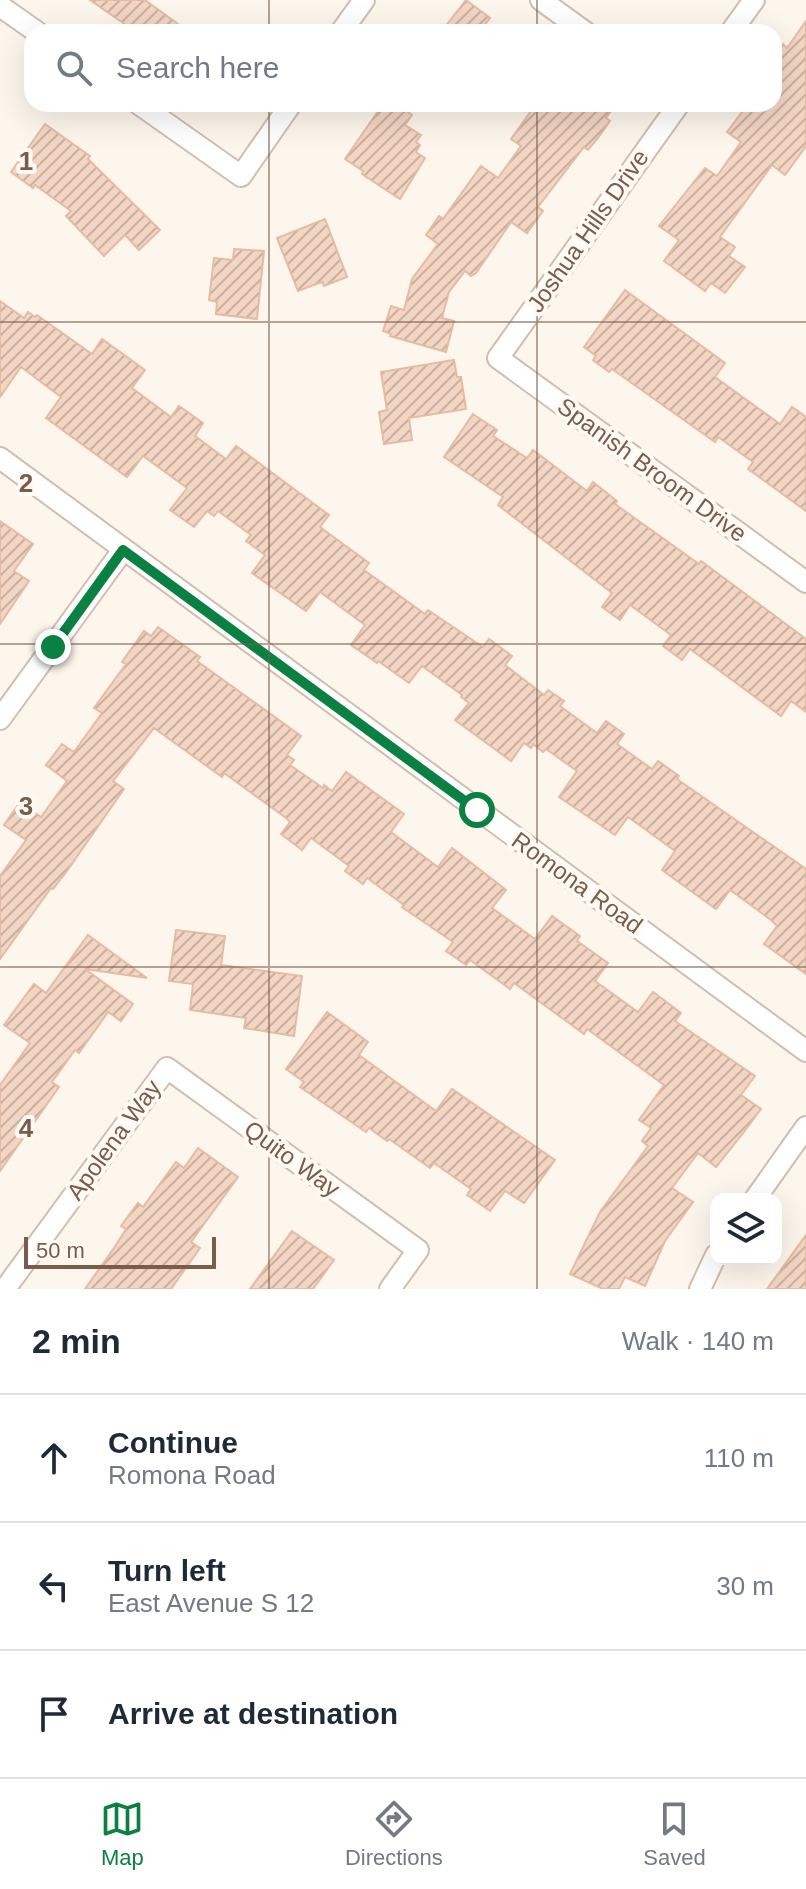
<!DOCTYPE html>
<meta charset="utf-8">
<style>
:root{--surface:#fff;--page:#f6f6f7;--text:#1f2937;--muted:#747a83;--line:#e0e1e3;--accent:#0b8043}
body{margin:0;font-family:Arial,sans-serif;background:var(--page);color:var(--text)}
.controls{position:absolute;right:24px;bottom:24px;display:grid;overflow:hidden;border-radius:16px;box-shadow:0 8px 32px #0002}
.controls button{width:72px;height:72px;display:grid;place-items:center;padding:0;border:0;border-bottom:2px solid var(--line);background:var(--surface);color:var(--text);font:40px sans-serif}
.scale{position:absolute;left:24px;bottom:20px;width:192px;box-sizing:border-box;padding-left:8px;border:4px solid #7a5c4d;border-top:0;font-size:22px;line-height:28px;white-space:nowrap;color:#7a5c4d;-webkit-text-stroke:6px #fffaf3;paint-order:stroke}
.stop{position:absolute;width:24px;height:24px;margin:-18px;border:6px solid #0b8043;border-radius:50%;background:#fff}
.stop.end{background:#0b8043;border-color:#fff;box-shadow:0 2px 8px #0008}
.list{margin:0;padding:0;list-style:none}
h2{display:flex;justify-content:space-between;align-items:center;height:104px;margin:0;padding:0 32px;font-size:34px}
h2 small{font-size:26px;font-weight:400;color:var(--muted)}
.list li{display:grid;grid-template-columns:52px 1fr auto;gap:24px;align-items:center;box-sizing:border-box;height:128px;padding:0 32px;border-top:2px solid var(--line)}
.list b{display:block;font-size:30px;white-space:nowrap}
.list p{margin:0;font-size:26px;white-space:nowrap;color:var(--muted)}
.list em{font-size:26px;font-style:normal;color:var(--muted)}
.icon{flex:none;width:44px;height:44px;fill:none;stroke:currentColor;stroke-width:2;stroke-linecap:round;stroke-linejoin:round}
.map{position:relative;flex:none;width:806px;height:1289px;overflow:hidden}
.search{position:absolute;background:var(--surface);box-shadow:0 8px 32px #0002;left:24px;right:24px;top:24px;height:88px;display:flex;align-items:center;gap:20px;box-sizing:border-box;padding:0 28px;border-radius:24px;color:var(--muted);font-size:30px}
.sheet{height:488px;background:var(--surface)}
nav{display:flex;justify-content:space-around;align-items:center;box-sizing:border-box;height:112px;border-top:2px solid var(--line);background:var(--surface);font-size:22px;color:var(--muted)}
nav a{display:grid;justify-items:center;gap:4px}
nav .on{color:var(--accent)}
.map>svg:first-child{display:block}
.building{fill:url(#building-hatch);stroke:#e6bba3;stroke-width:2}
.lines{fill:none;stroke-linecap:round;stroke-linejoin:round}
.street-casing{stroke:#d1beb0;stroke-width:24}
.street{stroke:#fff;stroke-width:20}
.route{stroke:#0b8043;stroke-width:10}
.grid{fill:none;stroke:#7a5c4d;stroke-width:2;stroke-opacity:0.55}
.labels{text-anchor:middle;stroke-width:8;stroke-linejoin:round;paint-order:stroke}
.street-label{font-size:24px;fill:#7a5c4d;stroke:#fffaf3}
.grid-label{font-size:26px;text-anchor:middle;font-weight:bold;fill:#7a5c4d;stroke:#fffaf3;stroke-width:8;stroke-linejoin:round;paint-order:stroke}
</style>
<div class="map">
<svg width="806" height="1289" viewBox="0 0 806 1289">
<defs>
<pattern id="building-hatch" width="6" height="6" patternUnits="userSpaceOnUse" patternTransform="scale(2)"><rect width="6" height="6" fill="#f3d5c3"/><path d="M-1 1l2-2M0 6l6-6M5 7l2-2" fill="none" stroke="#cab0a1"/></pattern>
</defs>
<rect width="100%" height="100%" fill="#fdf6ec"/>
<g class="building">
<path d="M90 0H145L189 32H136Z"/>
<path d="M466 0 490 18 479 32H441Z"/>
<path d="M806 21V146L785 175 772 165 720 237 735 247 729 256 745 267 725 293 711 283 705 291 664 261 679 240 659 226 705 168 717 176 741 142 727 132 748 104H774V56L783 44 787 48Z"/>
<path d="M383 104H397L412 115 405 125 421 135 416 142 420 145 416 152 425 158 400 199 362 174 363 171 345 159Z"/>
<path d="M536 104H616L606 118 610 121 598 138 588 150 584 147 538 207 543 211 527 233 511 222 476 273 471 276 465 271 449 292 442 318 454 321 446 352 390 336 391 334 383 331 391 306 404 310 412 279 438 244 426 235 439 216 443 219 481 166 498 178 521 146 511 139Z"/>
<path d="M45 124 90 156 88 159 160 230 139 250 125 235 104 256 66 216 71 211 35 185 33 188 11 172Z"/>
<path d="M325 219 347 277 324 286 322 282 298 291 277 238Z"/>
<path d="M234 249 264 251 257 319 216 314 217 302 209 300 214 258 233 260Z"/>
<path d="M625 290 725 363 715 377 780 424 792 407 806 417V511L748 469 753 462 718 437 715 442 612 369 609 372 593 360 596 356 584 347Z"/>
<path d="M0 301 24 318 28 312 35 317 37 315 92 354 102 339 145 370 132 388 171 417 179 406 203 423 195 436 226 459 236 446 329 515 320 527 369 563 364 570 425 614 428 610 483 647 489 639 512 656 505 665 544 695 548 690 564 701 560 706 597 733 606 721 624 734 617 744 652 769 658 761 679 776 677 779 806 869V974L764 944 777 926 771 920 730 890 716 909 684 886 662 870 675 851 628 817 615 835 559 797 577 771 546 749 543 752 533 744 531 748 524 743 511 761 455 720 469 703 461 697 462 695 422 666 409 683 378 661 377 663 351 645 365 625 320 592 306 611 252 573 265 555 246 541 251 535 218 511 214 516 207 511 194 527 170 510 187 488 143 456 127 477 46 418 61 397 21 367 0 397Z"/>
<path d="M454 360 457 377H461L466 409 409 418 412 440 384 444 379 412 387 410 381 372Z"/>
<path d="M473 414 497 430 493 436 527 458 533 450 587 491 593 482 617 501 615 504 699 564 701 561 724 578 806 639V712L791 701 781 716 690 649 682 660 663 646 671 635 630 605 620 620 602 607 612 593 498 505 503 497 444 457Z"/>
<path d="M0 521 33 544 14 571 29 581 0 624Z"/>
<path d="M158 627 200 657 197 661 301 736 287 755 294 760 290 765 323 788 324 785 332 791 346 772 404 814 391 832 438 867 452 848 506 890 492 908 535 939 552 916 580 936 577 941 608 963 595 981 638 1012 653 992 681 1013 675 1021 755 1076 741 1095 761 1109 744 1132 716 1167 698 1153 672 1188 693 1202 665 1241 645 1286 625 1277 619 1289H603L570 1274 600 1212 648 1146 642 1141 651 1128 639 1120 664 1085 587 1029 584 1034 514 983 510 989 470 960 466 965 446 951 453 942 402 907 404 905 367 878 363 884 345 871 349 866 311 838 302 850 281 834 290 822 286 818 224 773 222 777 154 728 113 781 124 789 67 871 53 889 51 888 0 959V876L26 840 4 825 20 802 41 817 67 781 46 765 62 744 74 752 102 713 94 708 126 664 122 662 144 631 151 636Z"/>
<path d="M176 930 225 936 221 965 302 976 294 1036 244 1028 246 1018 190 1010 193 984 169 981Z"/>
<path d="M88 935 147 978 85 969 133 1004 121 1021 108 1012 79 1053 75 1050 52 1082 59 1087 0 1171V1085L30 1043 4 1025 34 984 46 993Z"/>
<path d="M327 1012 368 1042 359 1055 436 1111 452 1089 555 1160 524 1203 505 1191 490 1211 467 1195 471 1189 434 1163 430 1168 389 1139 387 1141 369 1128 366 1132 300 1087 304 1082 286 1069Z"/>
<path d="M198 1148 238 1177 191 1242 200 1248 171 1289H85L114 1248 126 1229 121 1226 138 1203 143 1207 176 1162 184 1168Z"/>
<path d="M292 1231 334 1260 313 1289H250Z"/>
<path d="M806 1235V1289H767Z"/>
</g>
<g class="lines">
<g class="street-casing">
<g id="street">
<path d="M541 0 585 32"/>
<path d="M0 6 37 32"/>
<path d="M341 32 364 0"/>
<path d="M731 32 754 0"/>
<path d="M139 104 241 176 291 104"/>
<path d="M679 104 498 358 806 582"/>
<path d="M0 458 806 1051"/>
<path d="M0 719 123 550"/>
<path d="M755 1199 806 1127"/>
<path d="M5 1289 167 1068 418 1250 390 1289"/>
<path d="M700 1289 716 1255"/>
</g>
</g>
<use href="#street" class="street"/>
</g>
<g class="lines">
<path class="route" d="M53 647 123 550 477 810"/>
</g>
<path class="grid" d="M269 0V32M537 0V32M269 104V1289M537 104V1289M0 322H806M0 644H806M0 967H806"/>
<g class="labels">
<g class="street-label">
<text transform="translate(588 231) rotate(-55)" y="8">Joshua Hills Drive</text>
<text transform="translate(652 470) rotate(36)" y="8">Spanish Broom Drive</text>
<text transform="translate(577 883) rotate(36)" y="8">Romona Road</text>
<text transform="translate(114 1140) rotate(-54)" y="8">Apolena Way</text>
<text transform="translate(292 1159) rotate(36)" y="8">Quito Way</text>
</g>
</g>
<g class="grid-label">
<text x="26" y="170">1</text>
<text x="26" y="492">2</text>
<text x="26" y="815">3</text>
<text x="26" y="1137">4</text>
</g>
</svg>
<div class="controls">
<button><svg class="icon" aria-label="layers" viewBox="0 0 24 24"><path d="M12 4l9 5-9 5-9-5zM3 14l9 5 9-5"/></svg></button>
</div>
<div class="scale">50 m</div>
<div class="stop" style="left:477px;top:810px"></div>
<div class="stop end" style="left:53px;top:647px"></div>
<div class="search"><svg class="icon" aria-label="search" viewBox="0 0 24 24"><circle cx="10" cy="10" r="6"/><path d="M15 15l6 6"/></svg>Search here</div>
</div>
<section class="sheet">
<h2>2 min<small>Walk · 140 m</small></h2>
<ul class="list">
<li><svg class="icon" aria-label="ahead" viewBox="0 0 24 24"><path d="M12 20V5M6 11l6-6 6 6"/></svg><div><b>Continue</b><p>Romona Road</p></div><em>110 m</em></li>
<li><svg class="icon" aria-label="left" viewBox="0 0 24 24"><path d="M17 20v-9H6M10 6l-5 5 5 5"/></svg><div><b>Turn left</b><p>East Avenue S 12</p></div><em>30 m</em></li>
<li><svg class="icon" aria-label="arrive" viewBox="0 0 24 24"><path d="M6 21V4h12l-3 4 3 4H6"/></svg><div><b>Arrive at destination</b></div></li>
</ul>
</section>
<nav>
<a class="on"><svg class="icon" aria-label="map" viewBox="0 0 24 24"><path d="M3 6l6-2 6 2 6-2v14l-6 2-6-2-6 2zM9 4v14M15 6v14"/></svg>Map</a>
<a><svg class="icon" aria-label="directions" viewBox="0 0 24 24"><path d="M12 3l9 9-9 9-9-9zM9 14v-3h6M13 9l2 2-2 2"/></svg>Directions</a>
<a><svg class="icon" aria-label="saved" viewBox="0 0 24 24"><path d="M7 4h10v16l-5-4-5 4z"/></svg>Saved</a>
</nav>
